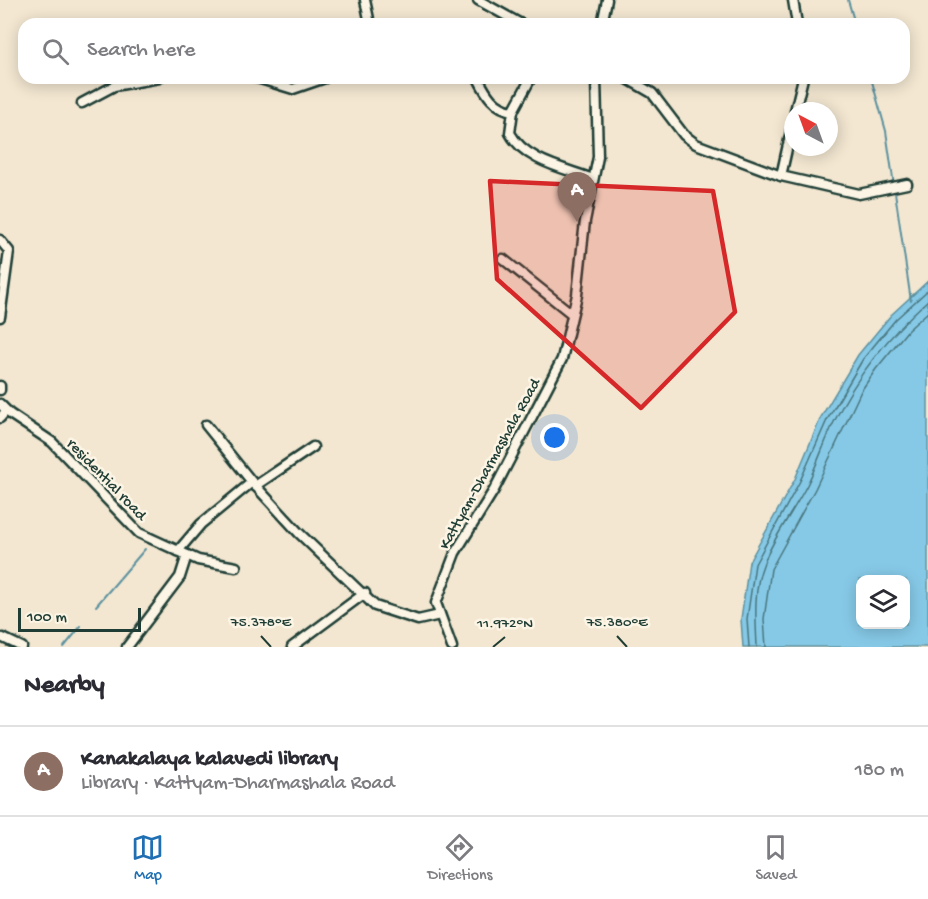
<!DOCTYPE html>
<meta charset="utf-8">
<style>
:root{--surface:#fff;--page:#f7f7f7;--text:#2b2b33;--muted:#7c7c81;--line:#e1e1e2;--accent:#1f6fb2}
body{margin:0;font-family:"Gochi Hand",sans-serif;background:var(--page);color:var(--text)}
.controls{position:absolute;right:18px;bottom:18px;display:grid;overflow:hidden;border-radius:12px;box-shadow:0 3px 15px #0003}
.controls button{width:54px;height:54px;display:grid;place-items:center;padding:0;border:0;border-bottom:2px solid var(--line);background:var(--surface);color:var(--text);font:30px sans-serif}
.compass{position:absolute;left:784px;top:102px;width:54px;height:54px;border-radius:50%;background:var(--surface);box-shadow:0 3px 15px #0003;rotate:319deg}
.scale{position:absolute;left:18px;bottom:15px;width:123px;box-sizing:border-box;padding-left:6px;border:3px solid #1f3d34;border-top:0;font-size:16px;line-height:21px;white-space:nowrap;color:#1f3d34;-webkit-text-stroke:4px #fcf5e5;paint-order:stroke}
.you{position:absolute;left:555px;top:438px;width:21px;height:21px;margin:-15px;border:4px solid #fff;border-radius:50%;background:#1a73e8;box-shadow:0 0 0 9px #1a73e833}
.badge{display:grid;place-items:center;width:39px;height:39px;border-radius:50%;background:var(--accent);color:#fff;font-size:20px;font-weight:700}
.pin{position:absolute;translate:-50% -50px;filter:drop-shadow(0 2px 3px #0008)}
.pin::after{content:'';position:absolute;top:32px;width:21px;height:18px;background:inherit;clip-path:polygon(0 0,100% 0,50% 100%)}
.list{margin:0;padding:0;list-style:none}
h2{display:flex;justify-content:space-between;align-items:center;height:78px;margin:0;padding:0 24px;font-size:26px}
h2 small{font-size:20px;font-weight:400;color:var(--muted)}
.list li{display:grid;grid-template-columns:39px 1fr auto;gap:18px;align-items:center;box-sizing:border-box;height:90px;padding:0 24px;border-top:2px solid var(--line)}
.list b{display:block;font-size:22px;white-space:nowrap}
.list p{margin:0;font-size:20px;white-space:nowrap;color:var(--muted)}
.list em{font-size:20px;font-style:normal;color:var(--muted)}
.icon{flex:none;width:33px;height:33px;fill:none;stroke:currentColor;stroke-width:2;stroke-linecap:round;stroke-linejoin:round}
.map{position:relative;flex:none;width:928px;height:647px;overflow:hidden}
.search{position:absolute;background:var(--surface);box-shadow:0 3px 15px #0003;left:18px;right:18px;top:18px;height:66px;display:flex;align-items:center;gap:15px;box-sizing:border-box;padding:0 21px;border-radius:18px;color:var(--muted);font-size:22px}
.sheet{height:168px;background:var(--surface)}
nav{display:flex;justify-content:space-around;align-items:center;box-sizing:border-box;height:84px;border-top:2px solid var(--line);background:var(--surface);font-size:16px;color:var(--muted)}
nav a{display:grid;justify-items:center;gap:3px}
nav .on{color:var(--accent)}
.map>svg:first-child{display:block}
.water{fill:#86c9e7;stroke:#5d919f;stroke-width:1.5;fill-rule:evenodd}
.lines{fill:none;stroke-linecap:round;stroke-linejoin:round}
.shore{stroke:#48757c;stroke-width:1.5}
.stream{stroke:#5d919f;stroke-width:2}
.minor-casing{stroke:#1f3d34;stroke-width:13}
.minor{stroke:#fcf5e5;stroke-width:8}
.marked{fill:#d62828;fill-opacity:0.2;stroke:#d62828;stroke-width:4.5;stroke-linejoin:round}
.ticks{fill:none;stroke:#1f3d34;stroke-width:2}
.labels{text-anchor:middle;stroke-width:5;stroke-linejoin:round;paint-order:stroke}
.street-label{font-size:16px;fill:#1f3d34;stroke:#fcf5e5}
.ticks-label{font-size:15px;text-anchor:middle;fill:#1f3d34;stroke:#fcf5e5;stroke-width:5;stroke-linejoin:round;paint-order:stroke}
</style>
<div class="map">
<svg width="928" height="647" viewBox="0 0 928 647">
<rect width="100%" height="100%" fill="#f3e7d1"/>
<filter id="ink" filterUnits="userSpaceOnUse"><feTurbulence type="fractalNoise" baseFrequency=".0167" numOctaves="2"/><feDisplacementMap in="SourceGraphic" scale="12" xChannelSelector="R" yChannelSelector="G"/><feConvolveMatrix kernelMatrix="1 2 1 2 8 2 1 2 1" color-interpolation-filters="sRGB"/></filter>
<g filter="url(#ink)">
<path class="water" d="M928 281V647H743L741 619 749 562 795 479 821 417 858 355 891 315ZM860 580H906V624H860Z"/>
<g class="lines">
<g class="shore">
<path d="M749 647 747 619 755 564 800 481 827 420 863 359 896 319 928 290"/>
<path d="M757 647C756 621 753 590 763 565 773 538 793 512 807 485 817 465 824 443 834 422 857 375 889 335 928 300"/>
<path d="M766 647 764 619 771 569 815 489 861 391 876 369 908 330 928 312"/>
</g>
<g class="stream">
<path d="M848 0 855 24"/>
<path d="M871 78 886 131 911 301"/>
<path d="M96 606 145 549"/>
<path d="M64 647 81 626"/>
</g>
<g class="minor-casing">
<g id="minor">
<path d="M365 0 370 24"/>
<path d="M478 0 521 24"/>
<path d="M793 0 797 24"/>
<path d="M602 24 607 0"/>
<path d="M257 78 293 89 325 78"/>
<path d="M478 78C486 94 494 108 513 111L510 133C526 162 565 168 593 179"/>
<path d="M626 78 652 93 684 135 696 144 781 176 859 194 907 184"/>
<path d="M82 103 114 86 159 78"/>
<path d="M513 111 531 78"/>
<path d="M795 111 803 78"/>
<path d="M781 176 793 122"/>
<path d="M0 240 9 251 0 317"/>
<path d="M503 259 572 314"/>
<path d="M0 386V390"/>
<path d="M0 404 10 414 52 442 139 533 198 560 236 567"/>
<path d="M0 418 6 411"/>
<path d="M206 425 252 482"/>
<path d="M255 486 313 447"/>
<path d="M178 551 201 524 252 482 299 533 375 606 418 620 440 615"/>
<path d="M3 638 22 647"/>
<path d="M127 647 180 577 187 555"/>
<path d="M292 647 365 593"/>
<path d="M452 647 436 603 455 553 494 490 562 359 577 295 585 221 598 157 596 78"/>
</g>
</g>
<use href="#minor" class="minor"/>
</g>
</g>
<path class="marked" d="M490 181 713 191 735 312 641 408 497 279Z"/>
<path class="ticks" d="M261 636 271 647M617 636 627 647M493 647 505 637"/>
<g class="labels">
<g class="street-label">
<text transform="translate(488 463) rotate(-61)" y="6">Kattyam-Dharmashala Road</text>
<text transform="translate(108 478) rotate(46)" y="6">residential road</text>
</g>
</g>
<g class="ticks-label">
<text x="261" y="626">75.378°E</text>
<text x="617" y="626">75.380°E</text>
<text x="505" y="627">11.972°N</text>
</g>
</svg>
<div class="controls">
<button><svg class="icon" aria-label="layers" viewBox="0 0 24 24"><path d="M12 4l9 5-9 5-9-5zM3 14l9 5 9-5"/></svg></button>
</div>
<svg class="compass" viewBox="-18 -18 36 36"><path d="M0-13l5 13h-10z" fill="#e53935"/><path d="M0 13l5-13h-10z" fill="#7c7c81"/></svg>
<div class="scale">100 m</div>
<div class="you"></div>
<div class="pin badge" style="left:577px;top:222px;background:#8d6e63">A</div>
<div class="search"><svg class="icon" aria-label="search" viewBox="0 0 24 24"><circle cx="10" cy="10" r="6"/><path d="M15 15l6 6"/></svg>Search here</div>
</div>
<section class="sheet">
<h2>Nearby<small></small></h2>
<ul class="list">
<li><span class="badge" style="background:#8d6e63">A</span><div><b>Kanakalaya kalavedi library</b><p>Library · Kattyam-Dharmashala Road</p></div><em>180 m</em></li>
</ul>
</section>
<nav>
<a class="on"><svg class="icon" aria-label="map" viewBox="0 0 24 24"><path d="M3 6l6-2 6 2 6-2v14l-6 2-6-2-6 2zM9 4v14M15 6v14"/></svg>Map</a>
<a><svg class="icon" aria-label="directions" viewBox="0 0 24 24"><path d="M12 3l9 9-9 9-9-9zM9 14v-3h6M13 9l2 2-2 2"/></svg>Directions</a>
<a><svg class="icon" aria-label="saved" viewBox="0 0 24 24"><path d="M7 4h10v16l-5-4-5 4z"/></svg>Saved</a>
</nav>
